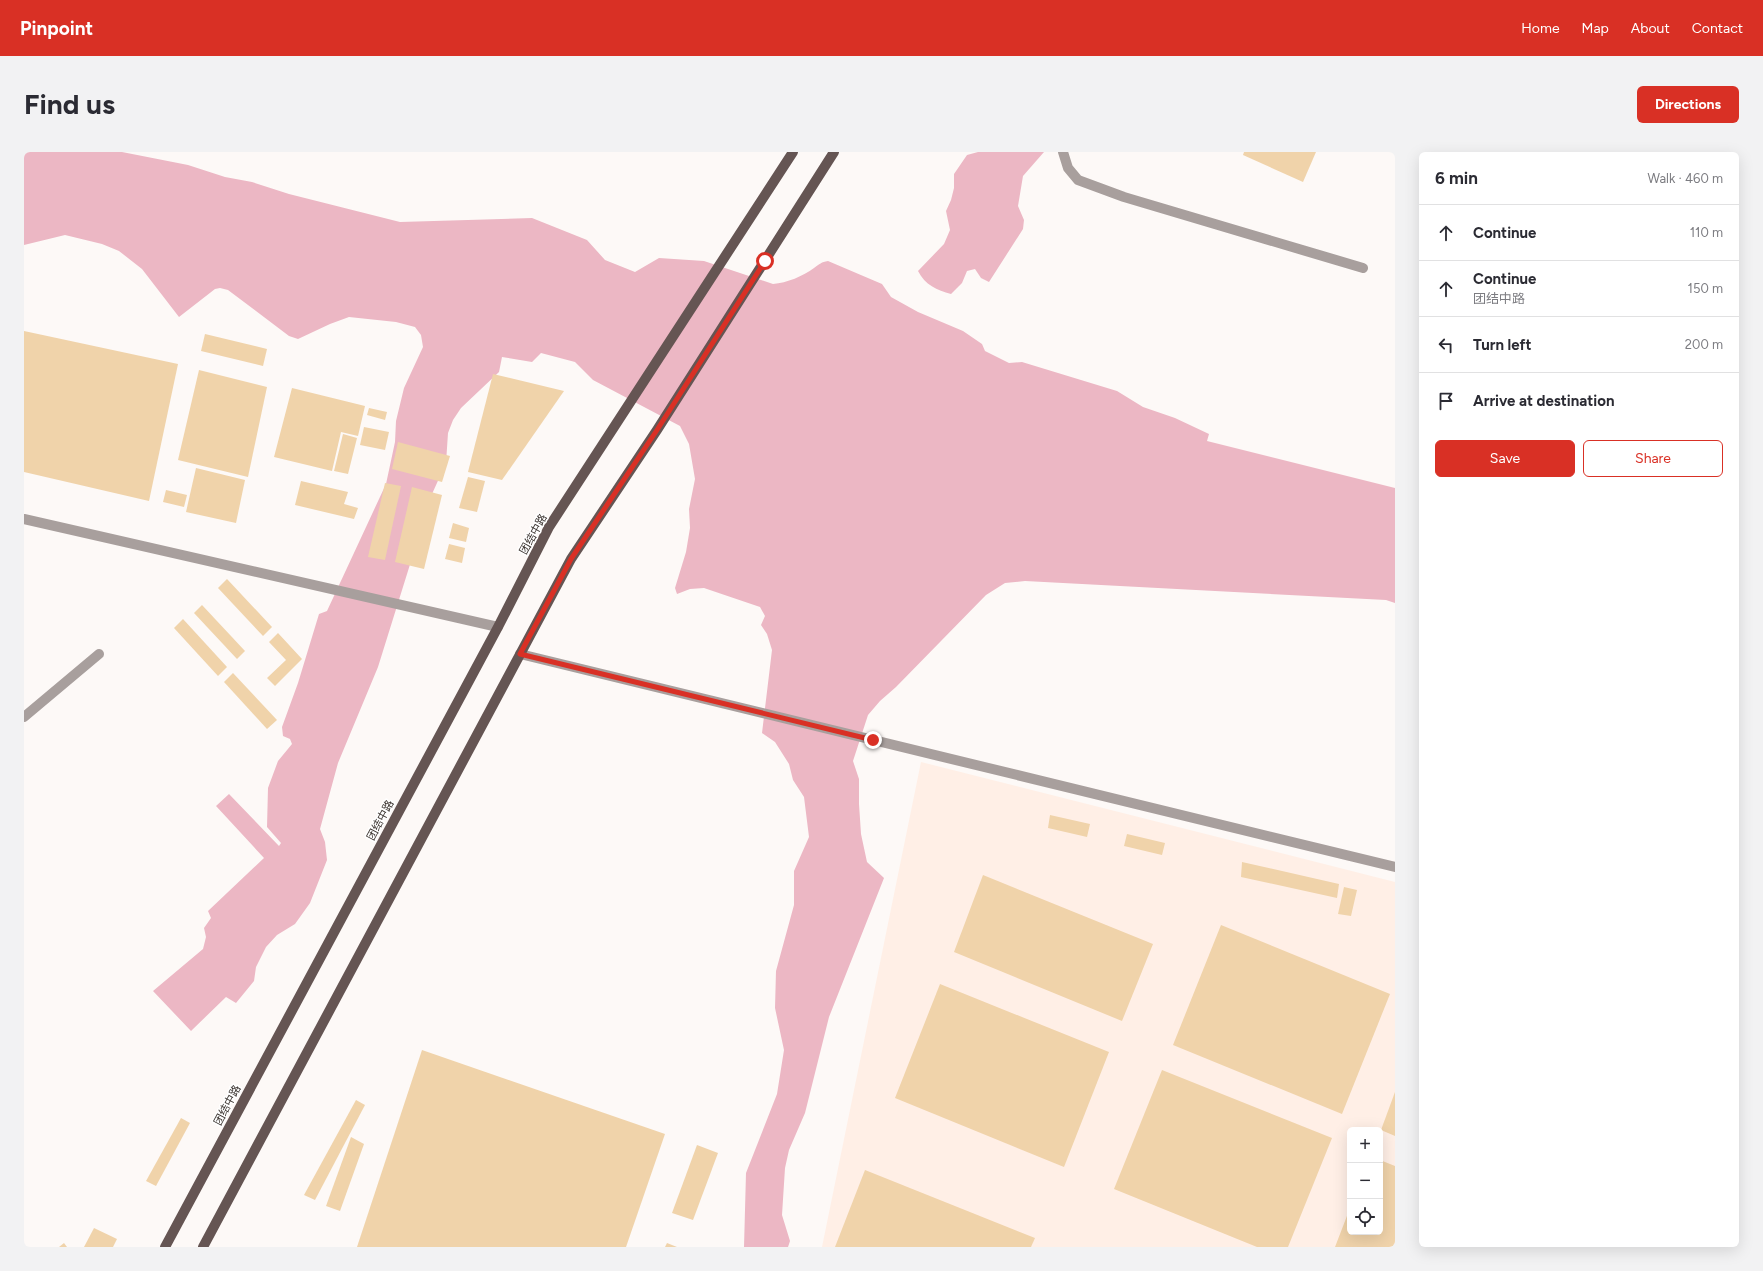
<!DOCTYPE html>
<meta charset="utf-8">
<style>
:root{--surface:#fff;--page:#f2f2f3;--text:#2b2b33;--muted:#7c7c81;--line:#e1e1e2;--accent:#d93025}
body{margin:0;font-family:Figtree,"Noto Sans SC",sans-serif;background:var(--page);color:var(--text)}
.controls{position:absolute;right:12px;bottom:12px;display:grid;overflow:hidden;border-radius:6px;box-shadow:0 4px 16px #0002}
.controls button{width:36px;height:36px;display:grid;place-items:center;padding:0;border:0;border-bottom:1px solid var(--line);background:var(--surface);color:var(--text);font:20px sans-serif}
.stop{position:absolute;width:12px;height:12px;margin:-9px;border:3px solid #d93025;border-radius:50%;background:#fff}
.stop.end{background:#d93025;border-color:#fff;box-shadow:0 1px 4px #0008}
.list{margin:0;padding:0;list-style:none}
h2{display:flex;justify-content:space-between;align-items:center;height:52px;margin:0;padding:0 16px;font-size:17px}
h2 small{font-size:13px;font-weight:400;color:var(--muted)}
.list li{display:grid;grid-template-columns:26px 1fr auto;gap:12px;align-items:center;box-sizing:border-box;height:56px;padding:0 16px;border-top:1px solid var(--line)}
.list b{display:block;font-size:15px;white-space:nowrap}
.list p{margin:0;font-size:13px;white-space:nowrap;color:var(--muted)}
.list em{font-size:13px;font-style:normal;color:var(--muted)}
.actions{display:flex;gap:8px;padding:12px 16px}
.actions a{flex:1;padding:9px 0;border:1px solid var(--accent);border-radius:6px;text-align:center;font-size:14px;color:var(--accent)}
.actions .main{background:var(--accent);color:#fff}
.icon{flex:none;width:22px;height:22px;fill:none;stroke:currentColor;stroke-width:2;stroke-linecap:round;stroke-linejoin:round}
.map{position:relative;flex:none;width:1371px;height:1095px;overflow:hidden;border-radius:6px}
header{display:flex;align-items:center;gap:24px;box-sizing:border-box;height:56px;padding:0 20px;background:var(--accent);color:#fff}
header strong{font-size:19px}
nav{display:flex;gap:22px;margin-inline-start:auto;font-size:14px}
.intro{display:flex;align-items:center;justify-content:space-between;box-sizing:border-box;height:96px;padding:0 24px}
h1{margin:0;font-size:28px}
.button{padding:10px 18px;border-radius:6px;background:var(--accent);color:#fff;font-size:14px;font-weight:700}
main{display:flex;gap:24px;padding:0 24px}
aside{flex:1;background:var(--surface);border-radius:6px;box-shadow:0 4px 16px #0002}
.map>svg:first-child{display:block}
.built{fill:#ffefe6;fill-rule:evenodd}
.water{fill:#ecb7c4}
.building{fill:#f0d3aa}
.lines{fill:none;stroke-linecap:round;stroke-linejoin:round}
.minor{stroke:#a89f9d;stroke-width:10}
.tertiary{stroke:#a89f9d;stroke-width:10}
.primary{stroke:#655553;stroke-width:10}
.route{stroke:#d93025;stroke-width:5}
.labels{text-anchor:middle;stroke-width:3;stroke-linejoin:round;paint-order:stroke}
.street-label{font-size:11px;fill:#3a332f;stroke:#fff}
</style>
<header>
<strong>Pinpoint</strong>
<nav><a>Home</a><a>Map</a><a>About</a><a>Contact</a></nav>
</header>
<div class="intro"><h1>Find us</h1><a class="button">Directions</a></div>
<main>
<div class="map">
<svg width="1371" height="1095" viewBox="0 0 1371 1095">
<rect width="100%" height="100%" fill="#fdf9f7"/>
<path class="built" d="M897 610 1371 730V1095H798ZM1326 978H1356V1080H1326Z"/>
<g class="water">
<path d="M0 0H98L164 13 201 25 228 30 265 42 376 70 508 66 563 88 581 108 611 120 635 106 680 109 749 132C763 131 779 124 790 116 796 112 797 110 804 109L858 132 867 145 894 160 939 179 958 192 961 199 985 211 998 210 1093 239 1119 255 1151 266 1185 282 1183 289 1371 336V451L1362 448 1001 429 981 431 962 443 872 535 856 549 844 563 829 609 835 627V652L837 682 843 710 860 726 805 865 781 961 765 998 761 1016 758 1063 766 1089 764 1095H720L722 1021 753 942 760 898 751 856 752 819 770 753V719L785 685 780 645 769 628 765 612 751 590 738 581 748 498 743 482 737 473 741 464 736 455 680 436 666 437 653 442 651 436 662 400 666 376 665 357 671 327 665 292 656 274 569 228 551 210 517 201 508 210 478 205 475 220 437 256 429 268 424 281 422 311 408 342 354 515 314 611 296 677 301 690 303 708 286 751 271 772 253 783 242 795 232 815 230 829 212 851 202 845 167 879 129 839 179 797 182 785 180 776 187 766 184 759 240 706 192 654 205 642 255 694 257 691 243 675 244 636 254 609 268 592 266 587 259 584 258 575 274 531 295 462 303 459 362 332 371 290 372 269 380 236 399 195 397 183 391 175 372 170 325 165 306 172 274 187 265 184 204 138 196 136 191 137 155 165 118 117 95 99 78 92 41 83 0 93Z"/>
<path d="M954 0H1020L999 24 994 54 1000 68 999 77 965 130 957 126 951 117 943 119 938 131 927 142C913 138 901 133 894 119L920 92 926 78 922 59 927 48 930 36V22L943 3Z"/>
</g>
<g class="building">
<path d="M1220 0H1292L1279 30 1219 3Z"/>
<path d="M0 179 154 212 125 349 0 320Z"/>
<path d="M181 182 243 197 239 214 177 199Z"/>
<path d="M175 218 243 235 224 325 154 308Z"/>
<path d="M469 222 540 239 478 328 444 320Z"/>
<path d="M268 236 341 254 334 284 317 280 308 319 250 305Z"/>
<path d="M345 256 363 260 361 268 343 263Z"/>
<path d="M340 275 365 280 361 298 336 293Z"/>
<path d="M319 282 333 286 324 322 310 319Z"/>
<path d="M374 290 426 304 418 330 368 317Z"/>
<path d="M172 316 221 328 212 371 162 360Z"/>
<path d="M444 325 461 329 453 360 435 356Z"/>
<path d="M277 329 324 340 320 352 334 356 330 367 271 353Z"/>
<path d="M361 331 377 334 361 408 344 405Z"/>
<path d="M388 335 418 343 400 417 371 410Z"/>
<path d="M142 338 163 343 160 355 139 350Z"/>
<path d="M429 371 445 376 442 390 425 386Z"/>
<path d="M425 392 441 396 438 411 421 407Z"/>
<path d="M203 427 248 475 239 484 194 436Z"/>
<path d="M178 453 221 499 213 507 170 461Z"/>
<path d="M159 467 203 515 194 524 150 476Z"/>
<path d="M254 481 278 507 251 534 243 526 262 508 245 490Z"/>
<path d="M209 521 253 568 243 577 200 530Z"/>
<path d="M1026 663 1066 672 1063 685 1024 676Z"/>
<path d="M1103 682 1141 691 1138 703 1100 694Z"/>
<path d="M1218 710 1315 732 1313 746 1217 725Z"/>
<path d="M959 723 1129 792 1098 869 930 800Z"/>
<path d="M1320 735 1333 738 1327 764 1314 762Z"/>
<path d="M1197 773 1366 842 1318 962 1149 893Z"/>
<path d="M916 832 1085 900 1040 1015 871 946Z"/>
<path d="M398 898 641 982 602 1095H333Z"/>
<path d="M1138 918 1308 986 1264 1095H1233L1090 1037Z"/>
<path d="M1371 940V984L1357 978Z"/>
<path d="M332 948 341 953 291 1048 280 1043Z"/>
<path d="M157 966 166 971 132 1034 122 1029Z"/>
<path d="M327 985 340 992 316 1059 302 1054Z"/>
<path d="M673 993 694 1001 669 1068 648 1061Z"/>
<path d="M1356 1008 1371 1014V1095H1311L1326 1056V1080H1356Z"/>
<path d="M841 1018 1011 1086 1007 1095H811Z"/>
<path d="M70 1076 93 1087 89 1095H60Z"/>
<path d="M40 1091 43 1095H35Z"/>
<path d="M643 1091 653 1095H641Z"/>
</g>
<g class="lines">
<g class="minor">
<path d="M1039 0 1044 16 1054 28 1100 45 1339 116"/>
<path d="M0 565 75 502"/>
</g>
<g class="tertiary">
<path d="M0 367 474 475"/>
<path d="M496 502 1371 715"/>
</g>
<g class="primary">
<path d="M141 1095 474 475 525 375 769 0"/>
<path d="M179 1095 547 407 633 278 810 0"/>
</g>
</g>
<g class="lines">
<path class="route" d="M741 109 633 278 547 407 496 502 849 588"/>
</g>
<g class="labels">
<g class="street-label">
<text transform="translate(509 382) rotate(-61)" y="4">团结中路</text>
<text transform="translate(356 668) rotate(-62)" y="4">团结中路</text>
<text transform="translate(203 953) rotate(-62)" y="4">团结中路</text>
</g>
</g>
</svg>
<div class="controls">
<button>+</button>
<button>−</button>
<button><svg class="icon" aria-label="locate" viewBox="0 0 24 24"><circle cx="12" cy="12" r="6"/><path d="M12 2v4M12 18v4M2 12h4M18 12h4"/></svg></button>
</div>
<div class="stop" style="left:741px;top:109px"></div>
<div class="stop end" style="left:849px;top:588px"></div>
</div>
<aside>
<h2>6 min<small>Walk · 460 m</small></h2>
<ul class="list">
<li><svg class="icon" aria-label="ahead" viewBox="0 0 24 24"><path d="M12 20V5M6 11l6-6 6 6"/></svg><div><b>Continue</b></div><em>110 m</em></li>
<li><svg class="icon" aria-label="ahead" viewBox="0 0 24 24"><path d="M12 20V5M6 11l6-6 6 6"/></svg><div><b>Continue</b><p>团结中路</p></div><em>150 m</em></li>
<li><svg class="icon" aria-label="left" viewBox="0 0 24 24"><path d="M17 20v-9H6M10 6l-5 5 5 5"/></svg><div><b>Turn left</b></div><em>200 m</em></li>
<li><svg class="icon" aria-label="arrive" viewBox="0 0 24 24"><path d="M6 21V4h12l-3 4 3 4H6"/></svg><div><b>Arrive at destination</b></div></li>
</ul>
<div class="actions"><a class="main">Save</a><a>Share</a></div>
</aside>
</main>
